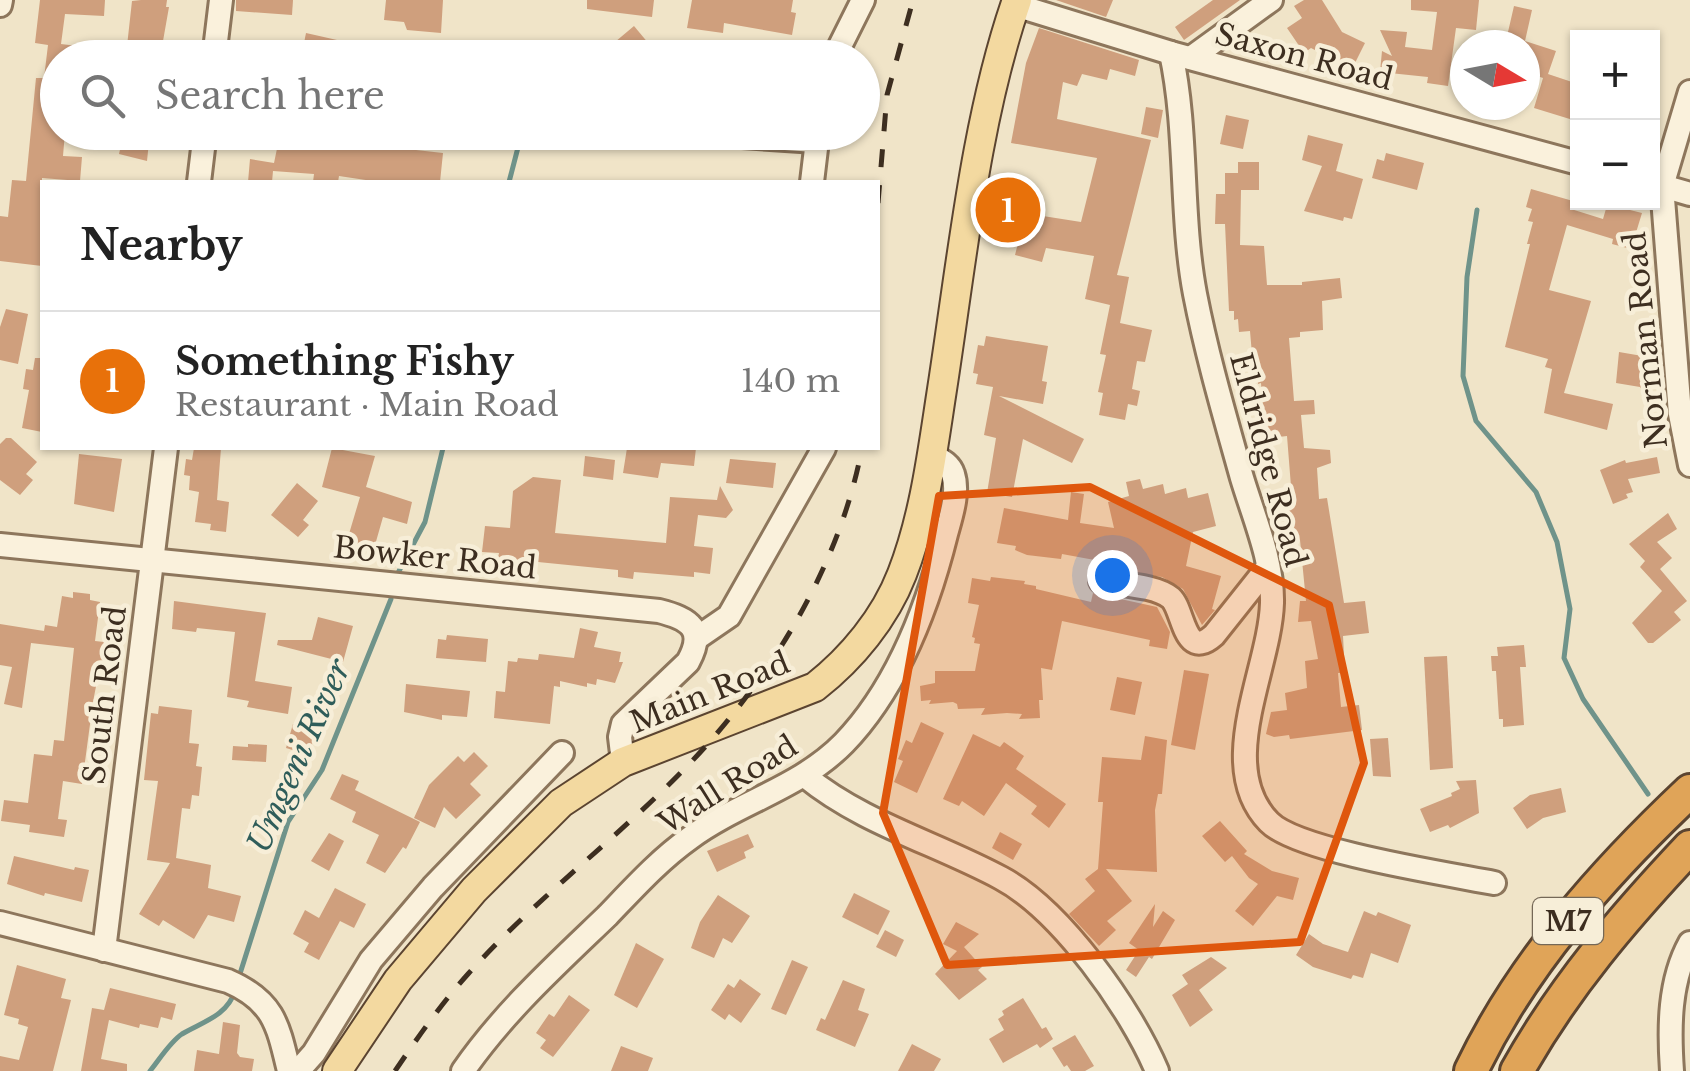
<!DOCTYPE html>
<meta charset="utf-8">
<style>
:root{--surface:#fff;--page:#f2f2f2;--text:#222;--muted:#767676;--line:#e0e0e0;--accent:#d93025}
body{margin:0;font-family:"Libre Baskerville",serif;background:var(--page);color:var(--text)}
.controls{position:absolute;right:30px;top:30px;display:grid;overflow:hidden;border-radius:0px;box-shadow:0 2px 8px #0004}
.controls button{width:90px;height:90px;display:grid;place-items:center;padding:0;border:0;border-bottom:2px solid var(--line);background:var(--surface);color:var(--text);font:50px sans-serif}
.compass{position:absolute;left:1450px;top:30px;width:90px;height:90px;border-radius:50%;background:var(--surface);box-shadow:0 2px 8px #0004;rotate:100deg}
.you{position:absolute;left:1112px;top:575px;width:35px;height:35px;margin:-25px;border:8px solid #fff;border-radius:50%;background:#1a73e8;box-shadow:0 0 0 15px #1a73e833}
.badge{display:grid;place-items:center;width:65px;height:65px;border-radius:50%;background:var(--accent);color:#fff;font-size:32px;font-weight:700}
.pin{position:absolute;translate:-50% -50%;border:5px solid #fff;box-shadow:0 2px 10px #0006}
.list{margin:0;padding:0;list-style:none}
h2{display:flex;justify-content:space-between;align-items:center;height:130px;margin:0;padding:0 40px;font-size:42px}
h2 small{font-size:32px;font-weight:400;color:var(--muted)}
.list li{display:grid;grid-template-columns:65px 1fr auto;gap:30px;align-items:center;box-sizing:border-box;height:140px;padding:0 40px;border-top:2px solid var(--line)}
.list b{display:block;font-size:38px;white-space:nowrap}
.list p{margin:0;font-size:32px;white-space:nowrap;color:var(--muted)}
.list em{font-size:32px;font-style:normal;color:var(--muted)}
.icon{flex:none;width:55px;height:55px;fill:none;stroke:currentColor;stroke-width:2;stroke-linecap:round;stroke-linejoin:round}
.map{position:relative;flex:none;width:1690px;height:1071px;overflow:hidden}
.search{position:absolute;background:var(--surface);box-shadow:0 2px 8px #0004;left:40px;top:40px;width:840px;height:110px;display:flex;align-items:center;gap:25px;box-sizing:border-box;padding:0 35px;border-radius:55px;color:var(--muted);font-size:38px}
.panel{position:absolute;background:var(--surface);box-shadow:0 2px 8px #0004;left:40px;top:180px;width:840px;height:270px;border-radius:0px}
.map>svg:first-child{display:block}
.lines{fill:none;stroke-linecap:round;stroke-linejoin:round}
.stream{stroke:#6f938a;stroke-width:5}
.building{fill:#cf9f7d}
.minor-casing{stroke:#8d765c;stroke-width:28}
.major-casing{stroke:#5b4430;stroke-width:32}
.highway-casing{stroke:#5b4430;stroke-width:38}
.minor{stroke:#faf1dc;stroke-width:22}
.major{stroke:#f3d9a0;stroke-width:28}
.highway{stroke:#e0a458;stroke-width:32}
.rail{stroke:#3d2e20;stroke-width:5;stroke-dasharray:18 18;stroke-linecap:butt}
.marked{fill:#df570d;fill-opacity:0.2;stroke:#df570d;stroke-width:8;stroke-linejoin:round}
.labels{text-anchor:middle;stroke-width:9;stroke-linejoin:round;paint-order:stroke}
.shield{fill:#f7eed8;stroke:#756857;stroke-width:2.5}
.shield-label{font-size:28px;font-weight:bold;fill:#3d2e20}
.street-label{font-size:30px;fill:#3d2e20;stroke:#f7eed8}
.water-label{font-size:32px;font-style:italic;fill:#2f5d5a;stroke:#f7eed8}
</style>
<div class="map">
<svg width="1690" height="1071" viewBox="0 0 1690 1071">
<rect width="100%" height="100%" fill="#f0e4c8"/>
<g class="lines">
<g class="stream">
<path d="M542 58 543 52"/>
<path d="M509 182 522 132"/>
<path d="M1477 210 1467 277 1463 376 1476 421 1536 492 1557 542 1570 609 1564 658 1583 699 1648 794"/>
<path d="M398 573 425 522 443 448"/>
<path d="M238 980 288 822 322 770 391 599"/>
<path d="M150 1071C159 1060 170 1042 182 1034 202 1022 227 1016 235 991"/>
</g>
</g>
<g class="building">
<path d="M40 0H105L104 16 65 14 61 44 93 48V58H58L55 129 58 132H65L63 156 82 157 80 181 42 178V266L0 261V216L8 217 12 180 26 181 36 78H44L48 45 35 43Z"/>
<path d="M141 0H167L166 7H169L160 58 126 55 132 1Z"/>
<path d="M236 0H293L292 15 236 11Z"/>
<path d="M386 0H443L441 33 407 30 404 22 384 20Z"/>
<path d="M587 0H654L652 17 587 9Z"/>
<path d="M692 0H793L791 12 796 13 792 35 724 23 723 33 687 28Z"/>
<path d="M1056 0H1113L1106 17Z"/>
<path d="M1213 0H1240L1184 40 1175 27Z"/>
<path d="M1304 0H1322L1342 32 1365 43 1352 69 1311 48 1304 53 1287 28 1302 18 1294 6Z"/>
<path d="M1411 0H1479L1476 30 1456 28 1448 86 1427 83 1428 77 1380 72 1382 51 1392 56 1380 30 1407 32 1405 47 1432 50 1437 12 1411 10Z"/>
<path d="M1514 6 1532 10 1525 41 1556 51 1548 74 1578 84V106L1573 120 1534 108 1543 78 1525 72V41L1524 45H1505Z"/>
<path d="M634 26 649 44 647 58H596Z"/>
<path d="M1039 28 1139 60 1135 76 1110 69 1107 80 1082 74 1077 86 1063 82 1057 119 1151 140 1117 275 1129 277 1120 323 1152 330 1145 362 1137 361 1132 389 1140 391 1137 406 1128 404 1125 420 1099 415 1103 393 1098 392 1106 355 1100 354 1110 305 1085 299 1094 256 1046 248 1042 262 1015 255 1018 243 994 239 999 209 1081 222 1097 158 1011 143 1026 63Z"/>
<path d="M306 33 337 40 333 58H301Z"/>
<path d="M241 41 271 45 269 58H239Z"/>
<path d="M1146 107 1163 110 1158 138 1141 134Z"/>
<path d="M1226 115 1249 120 1243 149 1220 144Z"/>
<path d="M124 132H150L147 161 119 154Z"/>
<path d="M317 132H343L342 143 382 148 384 132H408L407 149 443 153 440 182H379L339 176 338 182H313L314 174 273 171 272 182H248L250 159 274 163 279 139 317 142Z"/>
<path d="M587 132H614L611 149 585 144Z"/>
<path d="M1308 135 1343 144 1336 171 1363 179 1352 219 1344 217 1343 221 1304 211 1322 166 1302 160Z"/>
<path d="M1386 153 1424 163 1417 190 1372 178 1377 159 1384 161Z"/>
<path d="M1238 162H1259V190H1241L1240 245 1264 246 1267 285H1302V282L1340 278 1342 298 1322 301 1323 330 1300 332V337L1289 338 1294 401 1314 400 1315 414 1301 415 1304 448 1330 450 1331 463 1317 468 1319 499 1327 498 1344 603 1365 601 1369 633 1343 636 1345 673H1338L1341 707 1359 705 1362 730 1290 739 1289 735 1274 737 1266 734 1271 712 1287 710 1285 693 1307 688 1305 661 1318 659 1311 621 1298 622 1300 601H1306L1300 540H1297L1288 518 1275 519 1271 500 1292 499 1287 436 1269 438 1268 423 1264 424 1261 383 1258 384 1256 366H1253L1250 331 1239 332 1238 319 1234 320V311H1229L1225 224H1215L1216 194H1225V173H1238Z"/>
<path d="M1531 189 1573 201 1571 209 1603 219 1608 202H1632L1630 210 1642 213 1631 249 1612 244 1613 239 1567 225 1549 290 1591 301 1564 393 1613 404 1607 430 1544 413 1552 369 1545 367 1548 359 1505 347 1530 244H1527L1533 222 1528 221 1532 209 1526 207Z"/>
<path d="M6 309 28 314 18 364 0 360V327Z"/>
<path d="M986 336 1048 346 1042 381 1047 382 1043 404 999 396 1084 439 1072 463 1023 439 1012 497 987 493 996 438 984 435 993 387 976 384 978 374 973 373 978 345 984 346Z"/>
<path d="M1619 352 1654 358 1651 384 1643 390 1640 387 1616 383Z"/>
<path d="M35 358H42V432L22 428 29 390 23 389 26 369 33 370Z"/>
<path d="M6 438H11L37 462 26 474 33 480 20 495 0 480V444Z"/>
<path d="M194 448H221L217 500 229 502 226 532 210 530 211 524 195 522 199 492 189 490 190 476 184 475 186 459 192 460Z"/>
<path d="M332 448 375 456 366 487 412 502 407 524 383 517 373 552 346 544 360 497 322 487Z"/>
<path d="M627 448H696L694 466 661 463 658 478 623 473Z"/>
<path d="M79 454 122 459 114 512 74 504Z"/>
<path d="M585 456 615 460 613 480 583 476Z"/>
<path d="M1657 457 1660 473 1628 479 1633 492 1626 494 1628 498 1613 504 1600 470 1625 460 1626 463Z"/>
<path d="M730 459 776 463 773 488 726 483Z"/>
<path d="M533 477 561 480 555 533 666 543 670 497 717 500 720 486 733 510 726 518 698 515 694 546 713 548 710 574 694 572V577L634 572 633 579 618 577V570L498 558 499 553 482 552 485 526 510 528 513 491Z"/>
<path d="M1140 479 1143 489 1163 484 1165 494 1186 488 1188 498 1208 493 1216 526 1193 532 1186 566 1221 576 1212 609 1215 610 1202 625 1183 589 1162 577 1099 567 1100 561 1062 554 1061 559 1027 555 1015 550 1016 546 997 543 1004 508 1068 520 1071 492 1084 494 1080 523 1114 528 1108 502 1129 496 1126 482Z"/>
<path d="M297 483 318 501 303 520 309 525 298 537 271 515Z"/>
<path d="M1668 513 1677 529 1657 542 1672 558 1660 569 1687 601 1674 612 1681 620 1653 643H1648L1632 623 1662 591 1640 567 1645 561 1629 544Z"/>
<path d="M991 577 1025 581 1024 584 1036 586V589L1091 602 1093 593 1157 607 1170 632 1167 649 1149 646 1150 640 1062 621 1052 670 1041 668 1043 700H1039L1040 718 1019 719 1022 714 1007 713 981 715 985 708 958 709 957 704 953 702 929 704 931 700 921 701 920 686 935 683V671H975L980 644 974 643 975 638 972 637 979 605 968 603 972 578 990 581Z"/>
<path d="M73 592 90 594V600L100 602 95 641 104 642 105 649 101 682 97 681 93 702 82 784 63 781 58 819 67 820 64 837 29 832 30 825 1 821 4 800 28 803 34 754 52 756 54 740 64 741 74 648 31 643 22 708 4 704 12 667 0 665V624L44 631 45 625 57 627 62 596 73 598Z"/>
<path d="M174 601 266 613 255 681 292 687 288 714 247 707 249 701 227 697 235 632 197 628 196 632 172 629Z"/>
<path d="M318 617 353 626 343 662 277 645 278 640H312Z"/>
<path d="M580 628 598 632 594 647 621 652 619 662H623L615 683 597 679 596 685 587 683V687L560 681V687L554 686 550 724 494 718 496 691 505 692 508 661 517 662 518 658 538 660 539 654 574 658Z"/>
<path d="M447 635 488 639 486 662 436 658 438 639 446 640Z"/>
<path d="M1524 645 1526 667H1520L1524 725 1503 727V719H1499L1496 671H1492L1491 656H1498L1497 647Z"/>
<path d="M1447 656 1453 768 1430 770 1424 657Z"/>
<path d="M1184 670 1209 674 1195 750 1171 745Z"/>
<path d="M1117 677 1142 682 1135 715 1110 710Z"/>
<path d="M406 684 470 691 467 717 442 715V720L404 712Z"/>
<path d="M159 706 192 710 189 743 199 744 196 766 202 767 199 796 192 795 190 809 182 808 176 858 211 865 208 888 241 896 234 922 208 915 194 939 163 920 159 926 139 914 170 863 147 860 158 781 144 780 151 713 158 714Z"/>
<path d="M921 722 944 733 917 793 894 782 903 761 898 759 906 740 912 743Z"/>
<path d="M293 724 316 731 309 755 286 748Z"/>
<path d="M973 734 1000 747 1004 742 1024 756 1016 769 1066 804 1049 828 1031 814 1037 806 1006 783 984 816 962 801 959 806 943 799Z"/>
<path d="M1145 736 1167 740 1162 794H1158L1155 810 1157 872 1106 869 1132 901 1107 921 1116 930 1099 946 1069 914 1095 891 1085 879 1098 869 1103 802H1098L1102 757 1141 760Z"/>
<path d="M1388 738 1391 777 1373 776 1370 739Z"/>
<path d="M248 744 267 745 266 762 232 760 233 746 248 747Z"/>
<path d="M474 752 488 766 470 784 481 795 456 819 444 807 435 828 414 818 429 785 458 756 464 762Z"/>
<path d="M342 774 359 781 355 790 420 822 406 849 403 847 385 873 366 863 379 835 352 822 356 812 330 799Z"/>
<path d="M1476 780 1479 813 1450 828 1448 825 1430 832 1420 809 1452 796 1451 793 1460 789 1456 781Z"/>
<path d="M1561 788 1566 812 1543 818 1527 829 1513 808 1530 795Z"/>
<path d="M1220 821 1247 851 1244 854 1272 871 1299 878 1293 900 1277 896 1253 926 1235 911 1258 884 1249 878 1232 856 1225 862 1202 836Z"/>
<path d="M1000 832 1022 844 1013 860 992 848Z"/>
<path d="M329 833 344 841 329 871 311 861Z"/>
<path d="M748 834 754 847 744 852 746 858 717 872 707 851Z"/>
<path d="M14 856 74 870 75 867 89 870 82 902 45 893 44 896 7 884Z"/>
<path d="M335 888 366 904 354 928 340 921 319 960 304 952 309 943 293 934 305 910 319 918Z"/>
<path d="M854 893 890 911 878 935 842 917Z"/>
<path d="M718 895 750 916 732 943 723 938 714 958 691 948 700 922Z"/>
<path d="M1155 904 1153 927 1163 911 1175 920 1152 959 1149 957 1136 977 1126 970 1139 950 1129 943Z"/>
<path d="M1364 911 1376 916 1378 912 1411 925 1398 963 1371 953 1363 978 1353 975 1351 979 1313 967 1296 955 1309 934 1323 944 1348 952Z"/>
<path d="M956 922 979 934 964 947 982 967 978 970 987 979 959 1000 935 974 957 951 943 944Z"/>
<path d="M885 930 904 940 896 957 876 947Z"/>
<path d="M636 943 664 959 637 1008 614 995Z"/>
<path d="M1211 957 1227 968 1199 990 1213 1010 1190 1027 1172 995 1188 984 1182 975Z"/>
<path d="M792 960 808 967 786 1015 771 1009Z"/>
<path d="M17 965 66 979 61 998 71 1000 53 1071H0V1056L19 1060 28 1027 18 1024 19 1019 4 1015Z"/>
<path d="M740 979 761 994 741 1023 729 1014 725 1020 711 1010 728 984 734 988Z"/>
<path d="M843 980 865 989 858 1010 869 1014 855 1047 816 1030 821 1018 825 1020Z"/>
<path d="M110 988 176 1004 172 1020 161 1017 158 1028 140 1024 139 1028 109 1020 101 1059 127 1064V1071H81L92 1008 104 1010Z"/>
<path d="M569 995 590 1010 553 1057 540 1048 546 1040 536 1033 549 1014 554 1017Z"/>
<path d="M1023 998 1042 1029 1046 1027 1053 1039 1040 1048 1037 1044 1003 1063 989 1039 1004 1030 998 1019 1004 1015 1002 1011Z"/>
<path d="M223 1022 240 1025 237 1053 240 1057 254 1059 252 1071H194L197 1050 219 1054Z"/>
<path d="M1075 1035 1094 1066 1085 1071H1071L1067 1065 1064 1067 1052 1048Z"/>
<path d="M912 1044 941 1059 934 1071H898Z"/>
<path d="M621 1046 653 1058 648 1071H611Z"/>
</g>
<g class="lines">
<g class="minor-casing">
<g id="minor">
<path d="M0 5 1 0"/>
<path d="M1015 5 1171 53 1578 163"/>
<path d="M1171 53C1188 132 1180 215 1195 294 1207 356 1225 417 1242 478 1254 518 1273 561 1272 603 1270 669 1214 766 1269 822 1297 851 1448 874 1494 883"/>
<path d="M214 58 221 0"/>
<path d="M834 58 863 0"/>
<path d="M1191 58 1271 0"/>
<path d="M1690 92 1662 186 1680 414 1690 465"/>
<path d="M681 132 816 141"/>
<path d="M199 182 205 132"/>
<path d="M812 182 818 132"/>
<path d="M1652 183 1690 194"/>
<path d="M0 545 659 611C690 619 706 629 688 662L623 724 620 737 623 762"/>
<path d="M1101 581C1121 585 1155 585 1171 598 1184 610 1184 662 1214 635L1268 567"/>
<path d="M697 638 729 616 824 448"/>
<path d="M805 776C862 823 936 843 1001 878 1061 910 1131 1009 1157 1071"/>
<path d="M0 923 228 981C274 1001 278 1025 289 1071"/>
<path d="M104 950 166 448"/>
<path d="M298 1071 314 1053 371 960 433 887 562 753"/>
<path d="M463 1071C503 1013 556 965 607 916 633 889 659 860 690 838 739 802 800 788 844 743 897 688 928 606 946 534 951 516 959 492 953 474 950 464 941 460 932 455"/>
<path d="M1672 1071C1669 1028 1669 981 1690 943"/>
</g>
</g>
<g class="major-casing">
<path id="major" d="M337 1071 398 980 474 890 561 803 623 762 815 687C852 658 885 618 902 574 924 518 932 455 941 396 961 269 975 120 1017 0"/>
</g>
<g class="highway-casing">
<g id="highway">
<path d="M1471 1071C1522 964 1604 872 1690 791"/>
<path d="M1517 1071C1564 987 1624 917 1690 847"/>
</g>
</g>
<use href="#minor" class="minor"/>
<use href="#major" class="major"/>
<use href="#highway" class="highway"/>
<g class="rail">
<path d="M878 203 887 95 913 0"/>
<path d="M395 1071C418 1037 441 1004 468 974 541 892 632 828 705 747 780 663 841 559 862 448"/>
</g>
</g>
<path class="marked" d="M1090 487 1329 605 1364 763 1300 942 947 965 883 813 939 496Z"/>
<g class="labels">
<rect class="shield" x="1533" y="898" width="70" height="46" rx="8"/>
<g class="shield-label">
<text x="1568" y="931">M7</text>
</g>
<g class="street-label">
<text transform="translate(1304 57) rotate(15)" y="10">Saxon Road</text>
<text transform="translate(1646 340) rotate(-96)" y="10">Norman Road</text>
<text transform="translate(1268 460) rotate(75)" y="10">Eldridge Road</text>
<text transform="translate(435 558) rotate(6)" y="10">Bowker Road</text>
<text transform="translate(710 693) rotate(-22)" y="10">Main Road</text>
<text transform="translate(105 695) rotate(-83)" y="10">South Road</text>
<text transform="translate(728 785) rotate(-32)" y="10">Wall Road</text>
</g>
<g class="water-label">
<text transform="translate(299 756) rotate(-66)" y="11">Umgeni River</text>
</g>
</g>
</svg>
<div class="controls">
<button>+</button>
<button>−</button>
</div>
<svg class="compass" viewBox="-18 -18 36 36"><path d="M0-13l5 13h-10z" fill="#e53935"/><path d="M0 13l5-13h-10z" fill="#767676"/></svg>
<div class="you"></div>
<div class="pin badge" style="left:1008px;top:210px;background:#e8710a">1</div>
<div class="search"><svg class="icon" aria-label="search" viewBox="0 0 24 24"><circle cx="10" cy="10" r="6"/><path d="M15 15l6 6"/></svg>Search here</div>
<section class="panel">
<h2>Nearby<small></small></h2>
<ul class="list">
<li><span class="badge" style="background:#e8710a">1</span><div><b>Something Fishy</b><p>Restaurant · Main Road</p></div><em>140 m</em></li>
</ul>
</section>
</div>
